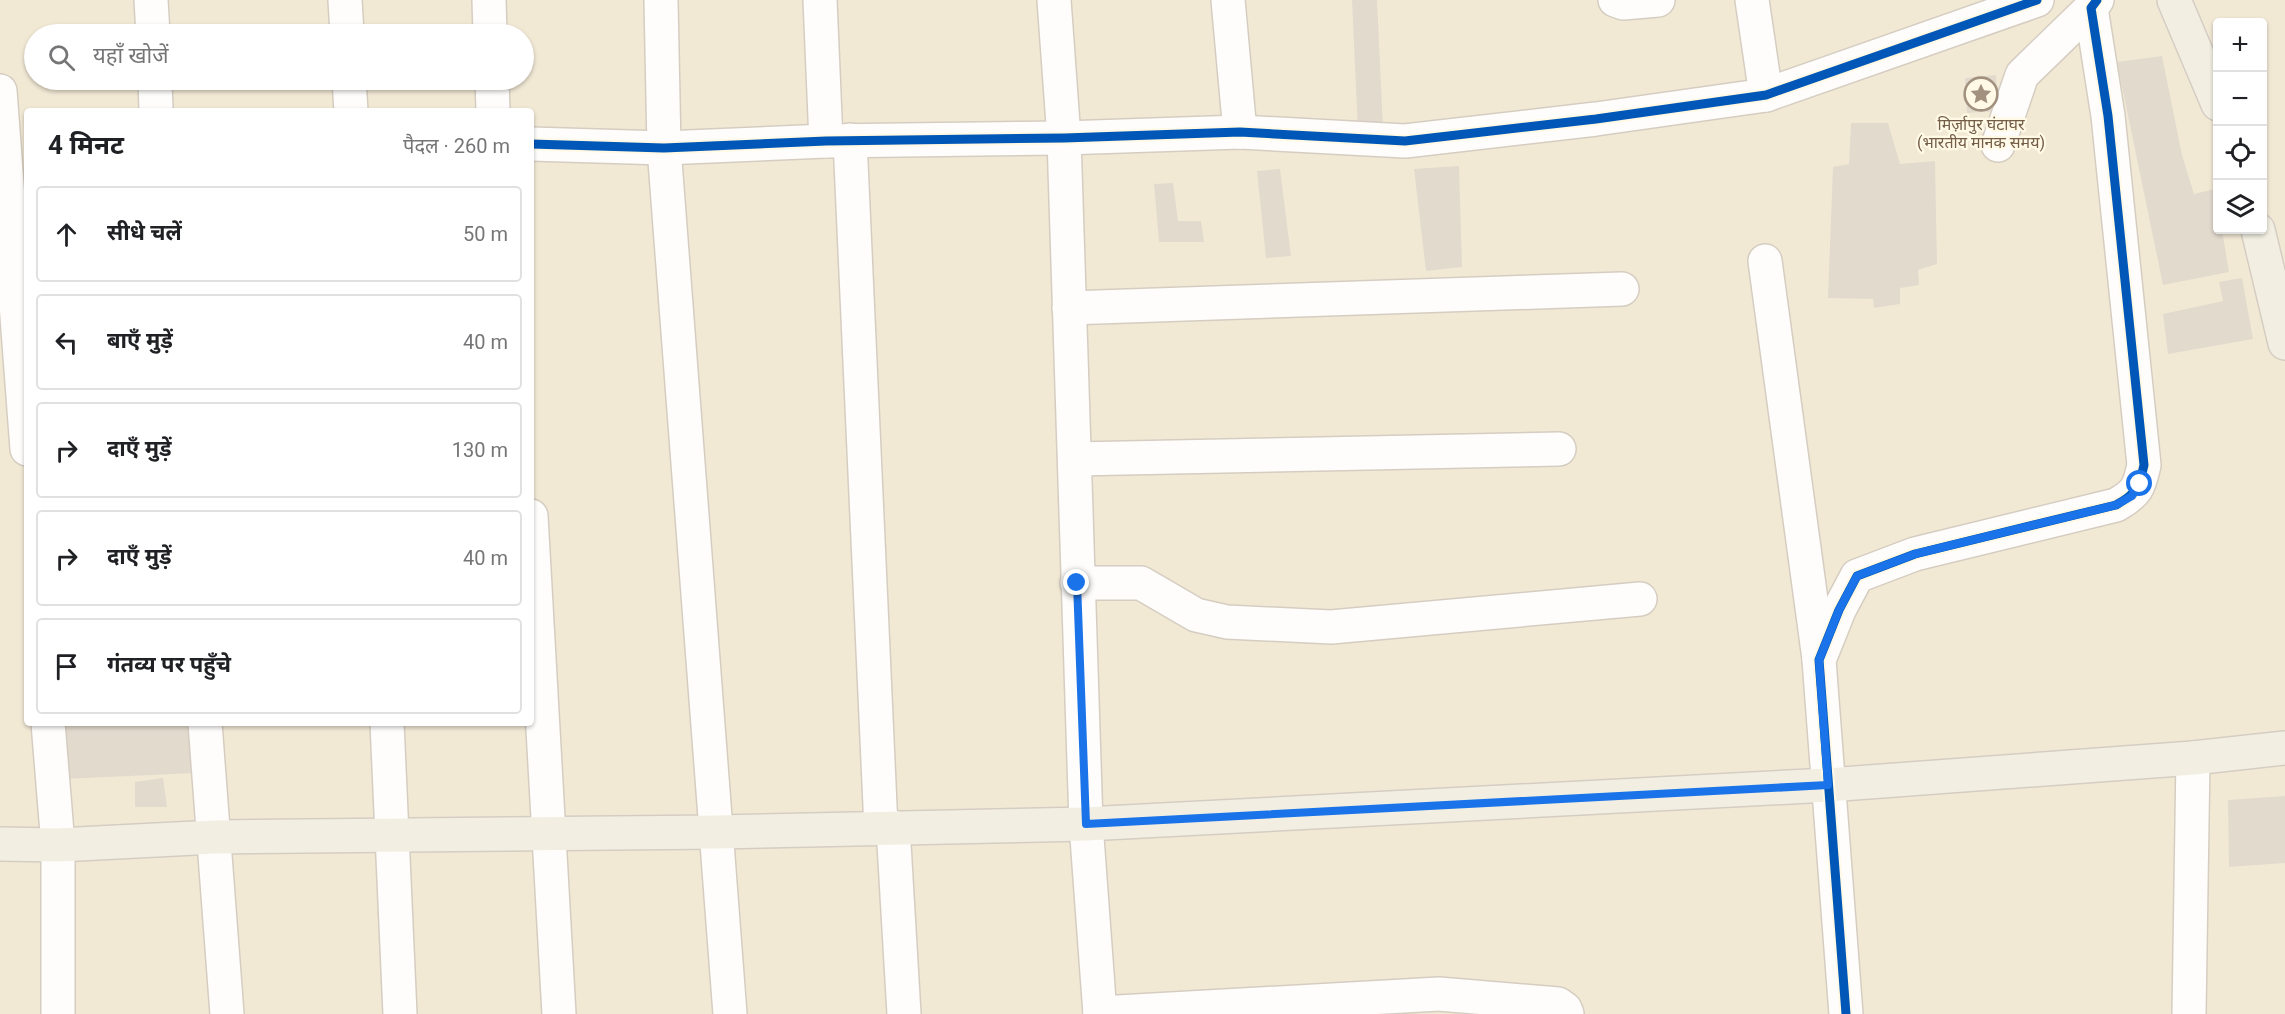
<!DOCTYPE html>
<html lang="hi">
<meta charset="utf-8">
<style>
:root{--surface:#fff;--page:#f2f2f2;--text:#202124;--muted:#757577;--line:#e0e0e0}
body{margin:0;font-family:Roboto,"Noto Sans Devanagari",sans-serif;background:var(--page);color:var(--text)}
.controls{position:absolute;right:18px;top:18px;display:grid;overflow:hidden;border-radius:6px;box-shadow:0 2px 4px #0004}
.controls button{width:54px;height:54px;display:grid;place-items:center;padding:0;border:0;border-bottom:2px solid var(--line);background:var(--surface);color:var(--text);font:30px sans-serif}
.stop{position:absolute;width:18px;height:18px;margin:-14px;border:4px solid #1a73e8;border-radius:50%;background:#fff}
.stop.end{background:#1a73e8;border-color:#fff;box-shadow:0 2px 6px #0008}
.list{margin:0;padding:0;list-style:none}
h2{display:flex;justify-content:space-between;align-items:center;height:78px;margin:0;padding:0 24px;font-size:26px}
h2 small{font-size:20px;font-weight:400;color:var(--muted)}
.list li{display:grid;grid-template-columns:39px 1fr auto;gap:18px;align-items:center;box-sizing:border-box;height:96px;margin:0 12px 12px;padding:0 12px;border:2px solid var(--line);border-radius:6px}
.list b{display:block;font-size:22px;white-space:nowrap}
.list em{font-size:20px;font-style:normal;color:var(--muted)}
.icon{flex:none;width:33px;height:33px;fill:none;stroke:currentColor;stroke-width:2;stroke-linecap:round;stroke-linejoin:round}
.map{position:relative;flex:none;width:2285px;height:1014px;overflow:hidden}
.search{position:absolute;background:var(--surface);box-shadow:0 2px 4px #0004;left:24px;top:24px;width:510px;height:66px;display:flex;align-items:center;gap:15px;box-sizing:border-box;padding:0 21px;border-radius:33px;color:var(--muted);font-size:22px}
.panel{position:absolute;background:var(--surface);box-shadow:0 2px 4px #0004;left:24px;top:108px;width:510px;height:618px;border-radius:6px}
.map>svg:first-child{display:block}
.residential{fill:#f2e9d5;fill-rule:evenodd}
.building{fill:#e2dacd}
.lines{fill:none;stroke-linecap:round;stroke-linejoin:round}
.minor-casing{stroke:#d5cdc1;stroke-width:36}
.major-casing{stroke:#d5cdc3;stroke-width:36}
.minor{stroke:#fefdfb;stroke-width:33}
.major{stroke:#f2efe2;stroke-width:33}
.cycleway-casing{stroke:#fff9e5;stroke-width:13}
.cycleway{stroke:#0057b8;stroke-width:9}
.route{stroke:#1a73e8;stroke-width:8}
.labels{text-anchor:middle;stroke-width:4.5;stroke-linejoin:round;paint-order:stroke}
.poi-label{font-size:16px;fill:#735d47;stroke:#fff9e5}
</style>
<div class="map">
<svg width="2285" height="1014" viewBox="0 0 2285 1014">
<rect width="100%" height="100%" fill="#f6f2e5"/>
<path class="residential" d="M0 0H2285V1014H0ZM2218 22H2262V230H2218ZM34 34H524V80H34ZM27 111H531V723H27Z"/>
<g class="building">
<path d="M1352 0H1377L1383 129 1358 132Z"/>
<path d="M2162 56 2182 155 2194 194 2215 189 2218 230H2222L2229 272 2163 285 2117 62Z"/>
<path d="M1996 75 1998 111 1967 113 1965 78Z"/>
<path d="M1851 123H1888L1900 164 1935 161 1937 264 1918 270 1919 285 1900 288V304L1874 308 1873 299 1828 298 1833 167 1849 164Z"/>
<path d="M1459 166 1462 267 1426 271 1414 169Z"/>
<path d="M1280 169 1291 256 1266 258 1257 171Z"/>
<path d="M1173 183 1178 221H1201L1204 242H1159L1154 184Z"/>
<path d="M2242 278 2253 339 2168 354 2163 314 2223 301 2219 282Z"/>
<path d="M59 723H193L196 773 62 779Z"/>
<path d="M163 778 167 807H135V782Z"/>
<path d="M2285 796V863L2229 867 2228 800Z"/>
</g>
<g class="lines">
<g class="minor-casing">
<g id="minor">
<path d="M151 0 153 34"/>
<path d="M345 0 347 34"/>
<path d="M489 0 490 34"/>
<path d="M661 0 664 148 730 1014"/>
<path d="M820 0 826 141"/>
<path d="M1054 0 1064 138 1086 824 1100 1014"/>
<path d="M1228 0 1240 132"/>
<path d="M1615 0 1623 3 1658 0"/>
<path d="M1752 0 1766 95"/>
<path d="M155 80 156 111"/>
<path d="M349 80 351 111"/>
<path d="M492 80 493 111"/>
<path d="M0 91 27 449"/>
<path d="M850 140 881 828"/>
<path d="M531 144 664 148 826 141 1064 138 1240 132 1405 141 1596 119 1766 95 2037 0"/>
<path d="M1998 145 2022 75 2091 8"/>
<path d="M1765 261 1819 659"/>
<path d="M1069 308 1622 289"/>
<path d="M1075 459 1559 449"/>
<path d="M531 516 559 1014"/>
<path d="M1077 583H1141L1196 615 1227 622 1331 627 1640 599"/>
<path d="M48 723 58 845V1014"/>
<path d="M205 723 227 1014"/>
<path d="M387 723 400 1014"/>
<path d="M893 827 904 1014"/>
<path d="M1100 1013 1439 994 1558 1004 1565 1009 1567 1014"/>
<path d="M1846 1014 1819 660 1839 610 1857 576 1915 554 2116 505C2137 493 2139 488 2144 465L2108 116 2091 8 2097 0"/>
<path d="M2189 1014 2193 758"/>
</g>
</g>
<g class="major-casing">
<g id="major">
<path d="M2174 0 2218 104"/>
<path d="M2258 230 2285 343"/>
<path d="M0 844 58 845 215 837 717 832 1086 824 1828 785 2193 758 2285 748"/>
</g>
</g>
<use href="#minor" class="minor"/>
<use href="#major" class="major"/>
<g class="cycleway-casing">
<g id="cycleway">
<path d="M531 144 664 148 826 141 1064 138 1240 132 1405 141 1596 119 1766 95 2037 0"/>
<path d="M1846 1014 1819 660 1839 610 1857 576 1915 554 2116 505C2137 493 2139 488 2144 465L2108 116 2091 8 2097 0"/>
</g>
</g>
<use href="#cycleway" class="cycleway"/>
</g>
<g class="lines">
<path class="route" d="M1077 583 1086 824 1828 785 1819 660 1839 610 1857 576 1915 554 2116 505 2132 496 2140 484"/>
</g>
<defs>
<g id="sight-ring" transform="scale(1.725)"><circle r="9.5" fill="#fff9e5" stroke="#a1917e" stroke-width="1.5"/><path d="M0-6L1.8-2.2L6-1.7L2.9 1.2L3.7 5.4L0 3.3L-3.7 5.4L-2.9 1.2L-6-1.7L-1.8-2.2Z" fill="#a1917e"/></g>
</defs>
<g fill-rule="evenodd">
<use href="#sight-ring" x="1981" y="94"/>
</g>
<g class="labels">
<g class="poi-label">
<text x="1981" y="130">मिर्ज़ापुर घंटाघर<tspan x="1981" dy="18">(भारतीय मानक समय)</tspan></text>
</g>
</g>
</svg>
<div class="controls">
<button>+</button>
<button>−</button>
<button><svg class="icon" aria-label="locate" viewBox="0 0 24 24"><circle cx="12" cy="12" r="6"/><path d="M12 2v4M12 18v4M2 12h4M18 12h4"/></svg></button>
<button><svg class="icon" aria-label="layers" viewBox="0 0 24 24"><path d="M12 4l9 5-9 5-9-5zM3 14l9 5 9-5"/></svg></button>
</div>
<div class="stop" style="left:2140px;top:484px"></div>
<div class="stop end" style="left:1077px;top:583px"></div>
<div class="search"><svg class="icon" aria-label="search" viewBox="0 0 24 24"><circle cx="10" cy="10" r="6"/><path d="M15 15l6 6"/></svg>यहाँ खोजें</div>
<section class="panel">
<h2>4 मिनट<small>पैदल · 260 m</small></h2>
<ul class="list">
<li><svg class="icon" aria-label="ahead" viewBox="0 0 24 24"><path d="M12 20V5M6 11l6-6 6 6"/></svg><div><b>सीधे चलें</b></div><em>50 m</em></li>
<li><svg class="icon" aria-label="left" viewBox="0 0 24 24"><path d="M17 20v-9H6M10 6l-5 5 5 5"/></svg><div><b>बाएँ मुड़ें</b></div><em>40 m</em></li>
<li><svg class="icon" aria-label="right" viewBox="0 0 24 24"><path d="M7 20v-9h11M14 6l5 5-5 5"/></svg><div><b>दाएँ मुड़ें</b></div><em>130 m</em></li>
<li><svg class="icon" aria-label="right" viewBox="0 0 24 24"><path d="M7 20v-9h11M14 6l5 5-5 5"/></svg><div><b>दाएँ मुड़ें</b></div><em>40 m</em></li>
<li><svg class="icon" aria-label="arrive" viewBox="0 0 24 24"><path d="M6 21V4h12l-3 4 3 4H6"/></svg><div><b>गंतव्य पर पहुँचे</b></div></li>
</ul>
</section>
</div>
